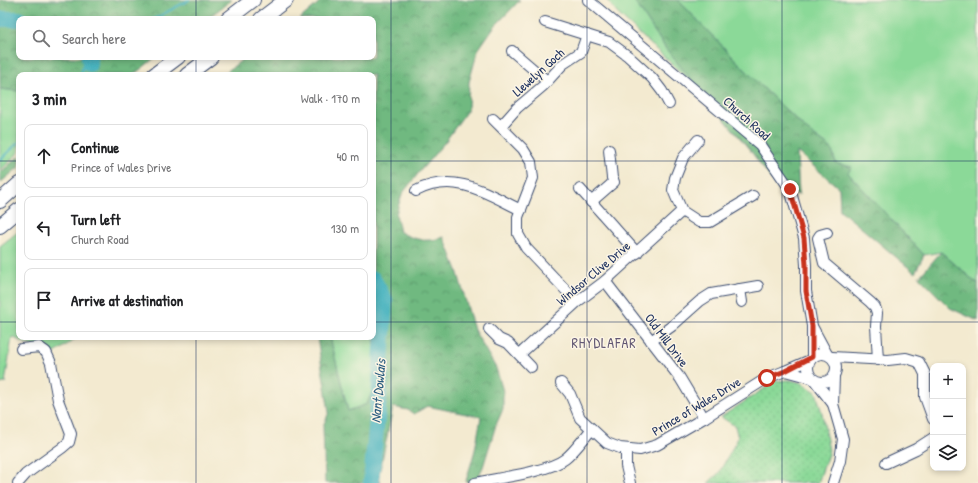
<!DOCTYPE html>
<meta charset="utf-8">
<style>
:root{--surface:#fff;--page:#f6f6f6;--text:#202124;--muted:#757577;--line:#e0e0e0}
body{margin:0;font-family:"Patrick Hand",sans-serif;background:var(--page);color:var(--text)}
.controls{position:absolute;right:12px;bottom:12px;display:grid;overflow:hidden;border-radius:8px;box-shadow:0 2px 6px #0003}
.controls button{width:36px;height:36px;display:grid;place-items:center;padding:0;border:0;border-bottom:1px solid var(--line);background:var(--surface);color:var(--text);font:20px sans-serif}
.stop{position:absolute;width:12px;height:12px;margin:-9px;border:3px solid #c8321e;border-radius:50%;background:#fff}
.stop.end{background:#c8321e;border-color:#fff;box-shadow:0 1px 4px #0008}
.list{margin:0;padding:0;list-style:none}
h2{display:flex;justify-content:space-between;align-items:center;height:52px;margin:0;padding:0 16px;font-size:17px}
h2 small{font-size:13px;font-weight:400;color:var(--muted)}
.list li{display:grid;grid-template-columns:26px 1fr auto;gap:12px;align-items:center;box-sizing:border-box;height:64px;margin:0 8px 8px;padding:0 8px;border:1px solid var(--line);border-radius:8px}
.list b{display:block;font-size:15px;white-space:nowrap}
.list p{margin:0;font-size:13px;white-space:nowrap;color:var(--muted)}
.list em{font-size:13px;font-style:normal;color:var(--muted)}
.icon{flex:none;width:22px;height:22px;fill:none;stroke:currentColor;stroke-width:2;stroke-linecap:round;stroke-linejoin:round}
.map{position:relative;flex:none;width:978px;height:483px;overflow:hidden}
.search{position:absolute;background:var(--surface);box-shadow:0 2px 6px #0003;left:16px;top:16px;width:360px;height:44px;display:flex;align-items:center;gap:10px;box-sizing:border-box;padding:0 14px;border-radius:8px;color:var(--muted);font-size:15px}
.panel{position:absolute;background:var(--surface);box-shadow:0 2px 6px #0003;left:16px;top:72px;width:360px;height:268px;border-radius:8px}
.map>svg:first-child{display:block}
.green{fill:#8bd998;stroke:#53847b}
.forest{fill:url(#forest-crowns);stroke:#46746f}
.park{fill:url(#park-dots);stroke:#53847b}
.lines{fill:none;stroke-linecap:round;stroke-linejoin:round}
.stream{stroke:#42b1be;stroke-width:2.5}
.river{stroke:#42b1be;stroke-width:16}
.minor-casing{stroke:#3b4b6f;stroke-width:12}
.highway-casing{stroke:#3b4b6f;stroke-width:16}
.minor{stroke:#fff;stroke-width:10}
.highway{stroke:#fff;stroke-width:14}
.route{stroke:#c8321e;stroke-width:5}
.grid{fill:none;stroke:#1b2f5e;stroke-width:1;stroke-opacity:0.55}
.labels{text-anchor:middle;stroke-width:3;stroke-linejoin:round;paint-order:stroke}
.street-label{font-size:13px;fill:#1b2f5e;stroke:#fcf5e5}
.neighbourhood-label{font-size:14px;letter-spacing:1px;fill:#625874;stroke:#fcf5e5}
.water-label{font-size:14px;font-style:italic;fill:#295c80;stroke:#fcf5e5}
</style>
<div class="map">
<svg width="978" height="483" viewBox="0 0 978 483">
<defs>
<pattern id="forest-crowns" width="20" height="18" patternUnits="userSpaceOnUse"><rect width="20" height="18" fill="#70b980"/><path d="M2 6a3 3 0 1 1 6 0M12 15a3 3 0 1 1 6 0" fill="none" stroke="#5b976c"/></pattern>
<pattern id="park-dots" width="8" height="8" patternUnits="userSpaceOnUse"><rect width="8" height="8" fill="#8bd998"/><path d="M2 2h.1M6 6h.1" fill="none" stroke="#77bb85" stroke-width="1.8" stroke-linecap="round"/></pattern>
</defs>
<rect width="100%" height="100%" fill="#fcf5e5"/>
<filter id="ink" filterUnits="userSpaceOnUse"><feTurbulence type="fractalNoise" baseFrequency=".025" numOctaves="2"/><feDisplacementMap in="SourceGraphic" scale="8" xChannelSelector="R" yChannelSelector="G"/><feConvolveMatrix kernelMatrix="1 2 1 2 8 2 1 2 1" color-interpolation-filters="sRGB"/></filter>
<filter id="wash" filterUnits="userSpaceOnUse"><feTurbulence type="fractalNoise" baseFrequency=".012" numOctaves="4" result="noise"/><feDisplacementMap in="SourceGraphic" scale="16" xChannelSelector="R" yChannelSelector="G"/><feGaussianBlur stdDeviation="0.9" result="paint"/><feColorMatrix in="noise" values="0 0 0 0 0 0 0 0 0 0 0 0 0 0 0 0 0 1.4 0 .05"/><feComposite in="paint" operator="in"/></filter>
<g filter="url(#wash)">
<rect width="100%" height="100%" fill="#f3ead0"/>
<g class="green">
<path d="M607 0H634L666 49 700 90 617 13Z"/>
<path d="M678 0H978V283L974 281 941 252 924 255 848 173 836 163 831 148 808 131 755 80Z"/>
<path d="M0 89 19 91V152L0 171Z"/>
<path d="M19 231V337H78L49 357 34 347 12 337 5 383 0 384V246Z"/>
<path d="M373 321 377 379 367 404 348 411 330 337H373Z"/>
</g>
<g class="forest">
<path d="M0 0H232L206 19H19V57H156L133 75H19V91L0 89Z"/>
<path d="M322 0H520L494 27 478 50 469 82 468 109 445 142 421 170 402 194 396 214 400 232C415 240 427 243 444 237L457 270 474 330 496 368 503 391V409L496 425 483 467 475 483 466 481 475 450 481 417 427 406 414 414 408 410 393 407 379 475 381 483H325L323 426 329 412 317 337H330L348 411 367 404 377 379 373 321V75H222L246 57H373V19H300Z"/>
<path d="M634 0H678L755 80 808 131 831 148 836 163 852 167 848 173 924 255 915 273 840 210 839 188 797 152 799 195 776 186 750 150 666 49Z"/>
<path d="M19 156V167L0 183V173Z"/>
<path d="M941 252 974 281 978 283V321L950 308 919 277Z"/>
</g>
<path class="park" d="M790 380 802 383 816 392 822 413 829 451 818 483H708L719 473 738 438 735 426 721 417 776 381Z"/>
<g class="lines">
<g class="stream">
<path d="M154 19 189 0"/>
<path d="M81 75 85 57"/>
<path d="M0 160 19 142"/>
</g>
<g class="river">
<path d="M0 19H19"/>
<path d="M89 57 90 64"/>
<path d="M371 483 379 396 385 300 373 279"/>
</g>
</g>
</g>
<g filter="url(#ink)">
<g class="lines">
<g class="minor-casing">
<g id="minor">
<path d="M588 0 760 145 790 189 804 238 806 265V291L812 326V357"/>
<path d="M545 22 609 42 628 56 652 78 662 91 669 104"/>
<path d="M512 51 547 81"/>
<path d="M493 119 523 149 531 162 533 178 518 217V234L526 248 577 302"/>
<path d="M501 126 517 108 543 86 563 64 581 52 587 35"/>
<path d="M698 140 683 158 675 178 673 190 682 211 699 222H710L753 196"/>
<path d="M580 189 637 253"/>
<path d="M416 191C455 171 486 193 521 210"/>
<path d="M591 202 614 182 612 178 609 150"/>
<path d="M827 233 820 235 818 238 824 263 870 302 875 307 877 313 876 326 878 360"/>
<path d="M605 281 680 378 704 418"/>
<path d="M740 289 742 302"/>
<path d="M813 328 827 354"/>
<path d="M489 329 499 339 508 343 531 367"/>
<path d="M651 341 672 326 700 301 711 294 758 286"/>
<circle cx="822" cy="368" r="14"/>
<path d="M520 354 577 302 605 281 682 211"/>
<path d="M832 357 888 360 906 358 919 362 925 374V397L933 419"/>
<path d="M785 371 811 378"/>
<path d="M815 381 833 404"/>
<path d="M561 383 570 394 580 418 607 443 620 448 640 450 657 445 704 418 767 378 785 371 810 360"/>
<path d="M626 449V466L630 483"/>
<path d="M886 463 916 449 933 438"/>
<path d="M18 483 26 474 62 448 69 442 71 434 58 400 51 363 46 352 39 347 21 349"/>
<path d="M475 483C497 478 548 472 565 459 574 452 584 438 592 429"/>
<path d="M833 483 840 461 843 439 833 404 834 376"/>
</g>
</g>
<g class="highway-casing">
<g id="highway">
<path d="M228 19 253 0"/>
<path d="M261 19 286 0"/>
<path d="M154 75 178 57"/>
<path d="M187 75 211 57"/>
<path d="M0 201 19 184"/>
<path d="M0 226 19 210"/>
</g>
</g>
<use href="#minor" class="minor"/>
<use href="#highway" class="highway"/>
</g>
</g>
<g class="lines" filter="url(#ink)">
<path class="route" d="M767 378 785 371 812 357V326L806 291V265L804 238 790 189"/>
</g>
<path class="grid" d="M196 0V19M391 0V483M587 0V483M782 0V483M196 57V75M0 161H19M373 161H978M0 322H19M373 322H978M196 337V483"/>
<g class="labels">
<g class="street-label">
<text transform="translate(538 72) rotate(-42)" y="5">Llewelyn Goch</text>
<text transform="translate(747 118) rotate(42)" y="5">Church Road</text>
<text transform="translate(593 273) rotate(-40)" y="5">Windsor Clive Drive</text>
<text transform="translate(667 340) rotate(53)" y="5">Old Mill Drive</text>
<text transform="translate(696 406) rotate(-31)" y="5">Prince of Wales Drive</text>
</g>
<g class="neighbourhood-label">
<text x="604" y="348">RHYDLAFAR</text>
</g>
<g class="water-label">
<text transform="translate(378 391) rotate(-85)" y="5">Nant Dowlais</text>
</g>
</g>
</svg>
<div class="controls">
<button>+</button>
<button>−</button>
<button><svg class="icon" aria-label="layers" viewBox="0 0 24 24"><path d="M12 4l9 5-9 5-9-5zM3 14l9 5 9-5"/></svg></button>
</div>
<div class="stop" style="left:767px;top:378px"></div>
<div class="stop end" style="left:790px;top:189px"></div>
<div class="search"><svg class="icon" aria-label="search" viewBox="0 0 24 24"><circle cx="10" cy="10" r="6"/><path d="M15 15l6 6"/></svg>Search here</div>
<section class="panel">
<h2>3 min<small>Walk · 170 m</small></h2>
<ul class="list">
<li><svg class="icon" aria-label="ahead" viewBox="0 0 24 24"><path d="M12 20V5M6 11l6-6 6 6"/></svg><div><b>Continue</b><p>Prince of Wales Drive</p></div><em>40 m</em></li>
<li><svg class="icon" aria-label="left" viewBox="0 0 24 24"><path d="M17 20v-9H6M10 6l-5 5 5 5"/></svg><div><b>Turn left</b><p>Church Road</p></div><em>130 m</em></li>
<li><svg class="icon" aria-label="arrive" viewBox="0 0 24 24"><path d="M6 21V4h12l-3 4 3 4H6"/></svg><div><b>Arrive at destination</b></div></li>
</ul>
</section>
</div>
